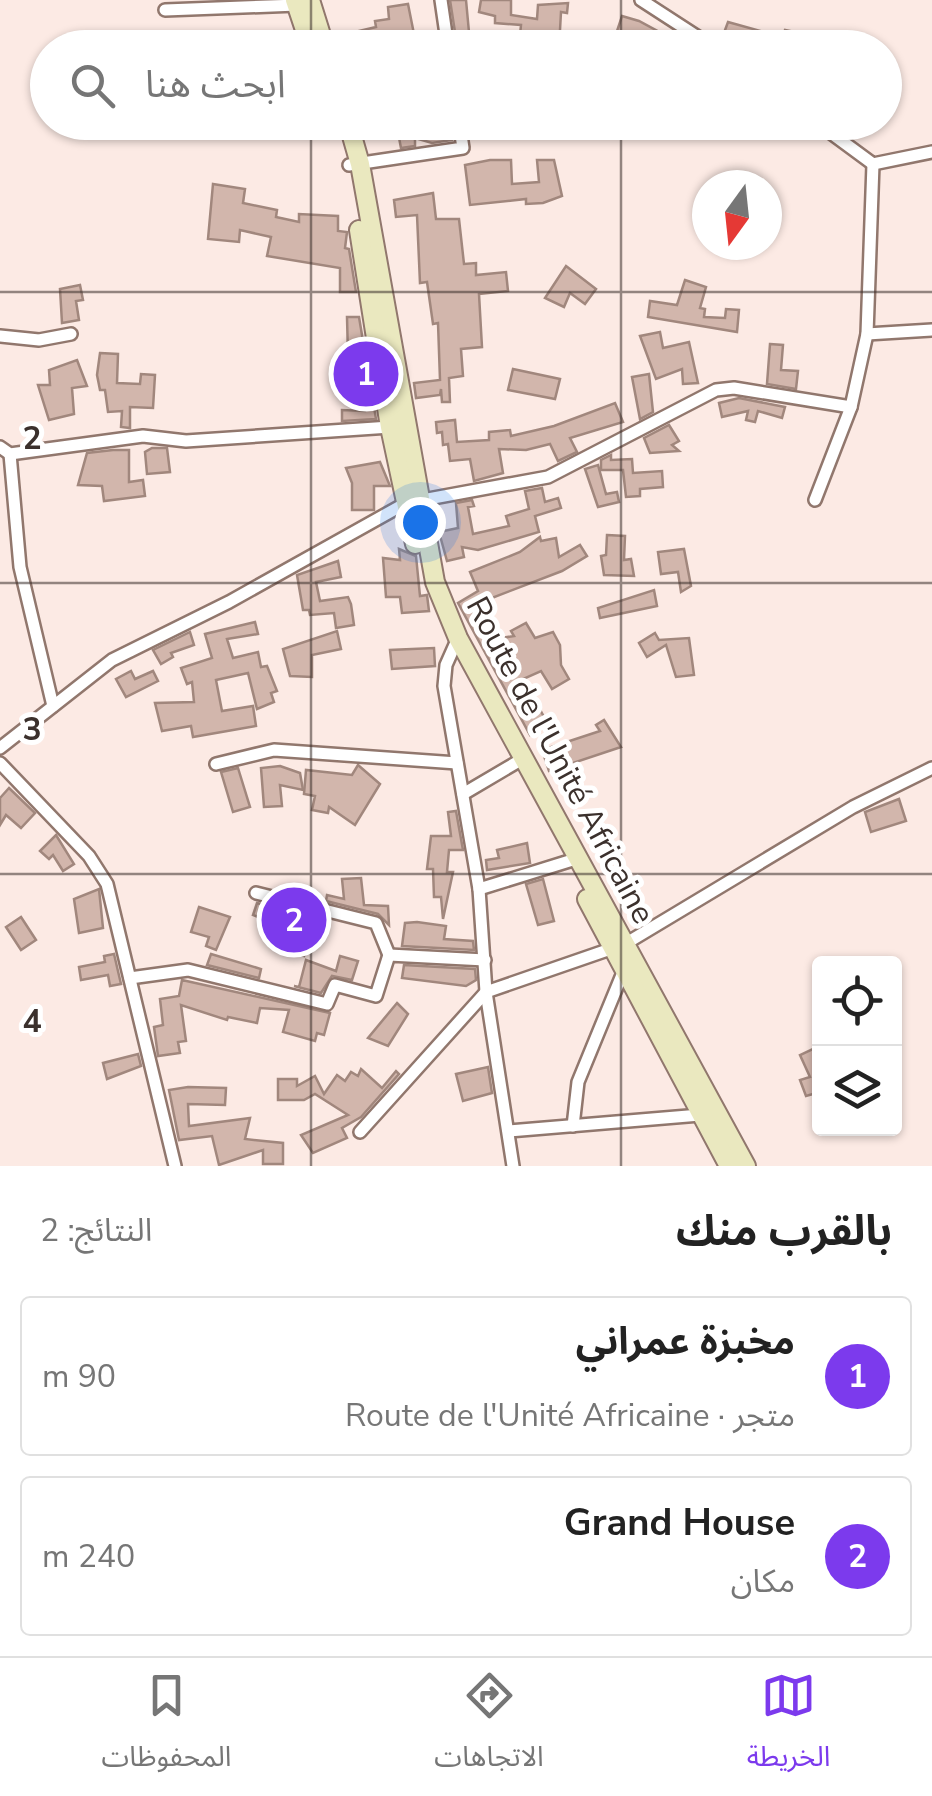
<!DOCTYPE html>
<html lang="ar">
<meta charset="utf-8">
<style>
:root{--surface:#fff;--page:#f6f6f6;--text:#222;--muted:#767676;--line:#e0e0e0;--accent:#7c3aed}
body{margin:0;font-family:"Nunito Sans","Noto Sans Arabic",sans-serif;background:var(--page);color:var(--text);direction:rtl}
.controls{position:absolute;right:30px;bottom:30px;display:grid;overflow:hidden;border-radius:10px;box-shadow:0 2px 8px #0004}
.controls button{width:90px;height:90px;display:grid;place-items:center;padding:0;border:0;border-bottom:2px solid var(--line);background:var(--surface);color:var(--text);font:50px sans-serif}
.compass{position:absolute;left:692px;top:170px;width:90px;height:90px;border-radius:50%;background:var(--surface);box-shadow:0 2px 8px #0004;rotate:195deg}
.you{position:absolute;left:420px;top:522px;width:35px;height:35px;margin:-25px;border:8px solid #fff;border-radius:50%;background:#1a73e8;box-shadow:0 0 0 15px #1a73e833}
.badge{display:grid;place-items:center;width:65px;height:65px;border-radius:50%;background:var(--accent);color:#fff;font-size:32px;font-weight:700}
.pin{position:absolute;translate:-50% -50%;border:5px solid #fff;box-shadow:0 2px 10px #0006}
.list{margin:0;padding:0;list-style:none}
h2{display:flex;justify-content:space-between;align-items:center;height:130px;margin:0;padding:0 40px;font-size:42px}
h2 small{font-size:32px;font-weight:400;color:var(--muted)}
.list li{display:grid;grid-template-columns:65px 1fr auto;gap:30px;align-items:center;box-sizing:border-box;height:160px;margin:0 20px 20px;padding:0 20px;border:2px solid var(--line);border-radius:10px}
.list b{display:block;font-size:38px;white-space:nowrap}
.list p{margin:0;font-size:32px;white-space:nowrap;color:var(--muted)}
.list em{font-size:32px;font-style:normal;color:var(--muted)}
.icon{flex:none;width:55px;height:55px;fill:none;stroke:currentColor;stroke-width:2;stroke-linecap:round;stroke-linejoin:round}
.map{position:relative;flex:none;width:932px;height:1166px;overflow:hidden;direction:ltr}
.search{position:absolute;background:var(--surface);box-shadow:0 2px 8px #0004;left:30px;right:30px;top:30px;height:110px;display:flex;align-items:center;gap:25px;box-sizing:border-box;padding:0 35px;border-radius:55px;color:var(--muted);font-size:38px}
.sheet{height:490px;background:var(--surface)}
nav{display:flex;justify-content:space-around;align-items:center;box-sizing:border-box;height:140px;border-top:2px solid var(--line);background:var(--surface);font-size:28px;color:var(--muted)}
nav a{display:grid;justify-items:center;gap:5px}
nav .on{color:var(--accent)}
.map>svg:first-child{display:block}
.building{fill:#d2b6ac;stroke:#a1877d;stroke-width:2.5}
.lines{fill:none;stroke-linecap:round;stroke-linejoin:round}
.minor-casing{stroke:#91776d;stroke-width:16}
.secondary-casing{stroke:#91776d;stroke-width:22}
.minor{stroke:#fff;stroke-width:11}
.secondary{stroke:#eae8bf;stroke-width:18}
.grid{fill:none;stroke:#3b302c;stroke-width:2.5;stroke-opacity:0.55}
.labels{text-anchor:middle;stroke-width:10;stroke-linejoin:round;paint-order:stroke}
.street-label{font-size:32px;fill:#3b302c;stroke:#fff}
.grid-label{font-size:32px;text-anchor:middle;font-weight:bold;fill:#3b302c;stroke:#fff;stroke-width:10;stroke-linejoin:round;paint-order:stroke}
</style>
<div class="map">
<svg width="932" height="1166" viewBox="0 0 932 1166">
<rect width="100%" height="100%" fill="#fceae4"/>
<g class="building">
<path d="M450 0H466L470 43 457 45Z"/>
<path d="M481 0H511V15L537 19 538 5 568 3 567 13 561 12 559 48 542 47 543 38 520 35 521 25 495 23V16L479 12Z"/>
<path d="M408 4 416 44 341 48 338 36 376 27 375 21 389 19 388 7Z"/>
<path d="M622 16 639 21 689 48H657L617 31Z"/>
<path d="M728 22 782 37 785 30 804 34 800 48H724L721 41Z"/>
<path d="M396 122H412L431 131 450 127 452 140 432 143 415 138V146L401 148Z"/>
<path d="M490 160H511L512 184 539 182 537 160H554L562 196 543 203 526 204V199L470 205 465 165Z"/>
<path d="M213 184 245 189 243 203 277 210 276 217 299 222V214L338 216V231L347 232 345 248 349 249 356 292H340V268L267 256 271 237 240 230 239 242 208 239Z"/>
<path d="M433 193 436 219H459L464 264 476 263V275L506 272 508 291 479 294 482 347 461 349 463 376 449 378 450 402H442L441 389 440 395 416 398 414 383 440 380 438 323 433 324 427 282 420 283 417 215 396 217 394 200Z"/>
<path d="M566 266 596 289 585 304 570 293 564 307 545 298Z"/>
<path d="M685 280 706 287 700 308 705 309 704 317 725 318 726 309 739 310 737 332 648 317 650 301 677 305Z"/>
<path d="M80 285 83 300 76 301 79 320 62 323 60 289Z"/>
<path d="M347 317H359L376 419 342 421V410L365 411 366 384 355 386 353 375 339 376 338 356H348Z"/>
<path d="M660 332 663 348 689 342 698 383 683 384 682 369 656 379 640 336Z"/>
<path d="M770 344 783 345 781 370 798 371 796 389 767 384Z"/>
<path d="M100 353 118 354 117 383 140 384 141 374 155 375 153 408 130 407V428L121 427 122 411 108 412 105 390H100L97 375Z"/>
<path d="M77 360 87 386 72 388 74 414 49 420 38 385H50L49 370Z"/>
<path d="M513 369 560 379 555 399 508 390Z"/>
<path d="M649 374 653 412 640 419 632 377Z"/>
<path d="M739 398 785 407 782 418 758 411 755 422 746 420 748 411 722 417 719 403Z"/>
<path d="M615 403 623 422 570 438 577 452 558 461 550 444 526 450 499 449 503 473 474 481 470 459 450 461 448 444 443 445 442 432 437 433 436 422 455 420 457 442 489 440V432L510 430 511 436 554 426Z"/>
<path d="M669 425 679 441 672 445 679 451 650 453 644 438Z"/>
<path d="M152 448H167L170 472 147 474 145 452Z"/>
<path d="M113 450H129V482L143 480 145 496 104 501 102 486 78 485 87 453Z"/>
<path d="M611 455V460L632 459 633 473 662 471 663 487 640 489V496L626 497 623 470H601V460Z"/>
<path d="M380 462 390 486H374V510H352V483L346 468Z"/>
<path d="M598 465 606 494 617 492 619 502 598 507 585 469Z"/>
<path d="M542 488 545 502 558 498 561 508 535 516 539 532 478 550 462 547 464 557 447 561 439 532 458 528 456 503 472 500 474 506 468 507 473 534 509 526 506 516 529 509 525 491Z"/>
<path d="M607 535 625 536 624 560 631 559 634 576 604 575 601 556 606 555Z"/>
<path d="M540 537 541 541 556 538 559 557 580 545 587 556 562 571 484 601 487 607 478 612 495 639 514 636 511 631 526 623 535 638 553 632 560 645 561 665 569 679 552 689 541 671 523 679 548 724 530 735 458 603 478 591 470 572 520 552Z"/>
<path d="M399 549 416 556 420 596 427 595 429 611 402 613 400 597H386L383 558 400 560Z"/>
<path d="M684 549 691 586 681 592 678 572 661 574 658 552Z"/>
<path d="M338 561 341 577 316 582 320 601 348 597 351 604 354 625 336 628 334 613 310 615 309 610H303L297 575Z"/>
<path d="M654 590 657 606 600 618 598 608Z"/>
<path d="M255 622 258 634 227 639 233 658 258 652 261 667 267 666 277 691 271 693 274 702 257 709 248 673 216 680 222 711 253 706 256 726 193 737 191 726 162 731 155 703 194 702 192 682 187 684 181 668 212 658 205 634Z"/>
<path d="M337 631 341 649 312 655V677L290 676 283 649Z"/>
<path d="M190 632 194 645 171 653 173 657 161 664 153 650Z"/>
<path d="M655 633 659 640 689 638 694 675 676 677 666 645 647 657 639 643Z"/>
<path d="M434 648 435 666 392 669 390 650Z"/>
<path d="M131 671 135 679 153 671 158 681 126 697 116 679Z"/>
<path d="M604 720 621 747 549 771 542 750 600 731 596 725Z"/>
<path d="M358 765 380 784 355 825 329 807 328 813 312 810 315 796 304 794 306 770 352 775Z"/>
<path d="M280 766 300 773 303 790 280 785 282 806 264 807 261 768Z"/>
<path d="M238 768 250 807 233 812 221 772Z"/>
<path d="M9 788 35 813 21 828 6 815 0 825V798Z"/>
<path d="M899 799 906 821 871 832 865 812Z"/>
<path d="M456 811 463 850H449L447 872H453L443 919 441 897H434L433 869H427L431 836H451L448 812Z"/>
<path d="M56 835 74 864 63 871 53 855 49 859 40 851Z"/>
<path d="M527 843 530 863 487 870 486 860 499 858 497 850Z"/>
<path d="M361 878 364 905 388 906 389 925 378 914 326 901 327 895 344 899 342 879Z"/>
<path d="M543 879 554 921 538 925 526 884Z"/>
<path d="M99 889 103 928 79 933 74 899Z"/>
<path d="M257 903 310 917 304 956 291 953 295 931 253 915Z"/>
<path d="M199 907 230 917 216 950 206 946 209 937 191 932Z"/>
<path d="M21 917 36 940 21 950 6 927Z"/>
<path d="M417 922 446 926 444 939 473 941 474 950 402 946 405 923Z"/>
<path d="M114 954 121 984 110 986 108 975 81 980 79 967 105 962 104 956Z"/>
<path d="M211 954 261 969 259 978 207 965Z"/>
<path d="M340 956 358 961 352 980 332 976 321 993 294 986 299 987 306 960 336 971Z"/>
<path d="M404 965 475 969 476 980 466 986 402 978Z"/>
<path d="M182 980 330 1013 324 1035 317 1033 315 1041 283 1032 289 1010 260 1008 257 1023 228 1017 227 1020 181 1005 186 1041 178 1042 180 1053 158 1056 154 1027 163 1025 160 999 179 996Z"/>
<path d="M397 1003 408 1014 388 1046 368 1038Z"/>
<path d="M817 1047 820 1063 814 1065 820 1092 806 1096 800 1080 810 1077 800 1055Z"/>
<path d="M138 1054 141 1066 107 1079 103 1063Z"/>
<path d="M488 1067 492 1093 463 1101 456 1074Z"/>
<path d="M361 1069 382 1088 396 1071 399 1074 361 1117 342 1128 347 1138 313 1153 301 1135 348 1115 315 1094 304 1100H278V1079H297V1086L315 1076 324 1094 337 1075 345 1081 351 1072 358 1076Z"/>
<path d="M188 1087 226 1088 225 1105 188 1104 189 1126 250 1118 245 1139 283 1143V1164H263V1150L219 1165 212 1136 179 1140 169 1090Z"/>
</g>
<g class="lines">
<g class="minor-casing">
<g id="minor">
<path d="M441 0 448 48"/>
<path d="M641 0 715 48"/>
<path d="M165 10 297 5"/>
<path d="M816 122 873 164 932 152"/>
<path d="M349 165 463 148 459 122"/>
<path d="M867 334 932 330"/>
<path d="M0 336 39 340 71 334"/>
<path d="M0 447 10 454 143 436 186 441 390 427"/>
<path d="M10 454 20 567 53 706"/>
<path d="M815 500 851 407 867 334 873 164"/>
<path d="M458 638 446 665 444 686 479 889 486 992 513 1166"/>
<path d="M0 748 112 660 229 602 406 503 548 477 716 390 734 388 851 407"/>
<path d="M0 763 89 856 107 884 175 1166"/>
<path d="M216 764 274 750 457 763"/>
<path d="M463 794 524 758"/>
<path d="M479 889 579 858"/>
<path d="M256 893 376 923 389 955"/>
<path d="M130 978 188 970 327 1004 335 985 376 996 389 955 485 960"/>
<path d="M573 1126 578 1082 624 970"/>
<path d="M509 1131 700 1115"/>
<path d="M360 1132 486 992 625 944 853 807 932 768"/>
</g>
</g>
<g class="secondary-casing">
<g id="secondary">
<path d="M295 0 311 48"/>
<path d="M310 0 325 48"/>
<path d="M348 122 360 164 435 582 458 638 746 1166"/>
<path d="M359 230 390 427 415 544"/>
<path d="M587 899 729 1166"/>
</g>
</g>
<use href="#minor" class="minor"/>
<use href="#secondary" class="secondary"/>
</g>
<path class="grid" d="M311 0V48M621 0V48M311 122V1166M621 122V1166M0 292H932M0 583H932M0 874H932"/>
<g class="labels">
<g class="street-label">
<text transform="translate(561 760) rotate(62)" y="11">Route de l'Unité Africaine</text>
</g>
</g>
<g class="grid-label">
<text x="32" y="449">2</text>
<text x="32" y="740">3</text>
<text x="32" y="1032">4</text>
</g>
</svg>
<div class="controls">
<button><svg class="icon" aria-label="locate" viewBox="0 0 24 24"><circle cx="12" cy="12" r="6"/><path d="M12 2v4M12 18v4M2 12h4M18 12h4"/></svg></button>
<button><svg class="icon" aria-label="layers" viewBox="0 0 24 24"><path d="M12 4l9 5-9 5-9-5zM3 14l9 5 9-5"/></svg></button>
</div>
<svg class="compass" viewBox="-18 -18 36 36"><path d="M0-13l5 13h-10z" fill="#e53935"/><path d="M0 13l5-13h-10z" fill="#767676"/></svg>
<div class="you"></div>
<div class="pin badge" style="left:366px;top:374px">1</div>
<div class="pin badge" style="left:294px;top:920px">2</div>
<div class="search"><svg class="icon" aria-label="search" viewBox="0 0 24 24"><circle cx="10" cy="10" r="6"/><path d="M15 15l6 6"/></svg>ابحث هنا</div>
</div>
<section class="sheet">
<h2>بالقرب منك<small>النتائج: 2</small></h2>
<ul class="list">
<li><span class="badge">1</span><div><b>مخبزة عمراني</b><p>متجر · Route de l'Unité Africaine</p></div><em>90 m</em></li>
<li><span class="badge">2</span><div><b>Grand House</b><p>مكان</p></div><em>240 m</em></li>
</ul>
</section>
<nav>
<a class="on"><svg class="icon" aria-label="map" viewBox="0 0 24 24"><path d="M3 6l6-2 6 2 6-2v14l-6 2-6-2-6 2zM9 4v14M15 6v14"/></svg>الخريطة</a>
<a><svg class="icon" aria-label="directions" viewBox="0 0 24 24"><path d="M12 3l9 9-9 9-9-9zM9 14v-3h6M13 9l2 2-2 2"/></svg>الاتجاهات</a>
<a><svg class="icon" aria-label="saved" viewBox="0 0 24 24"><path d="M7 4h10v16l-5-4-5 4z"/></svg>المحفوظات</a>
</nav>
